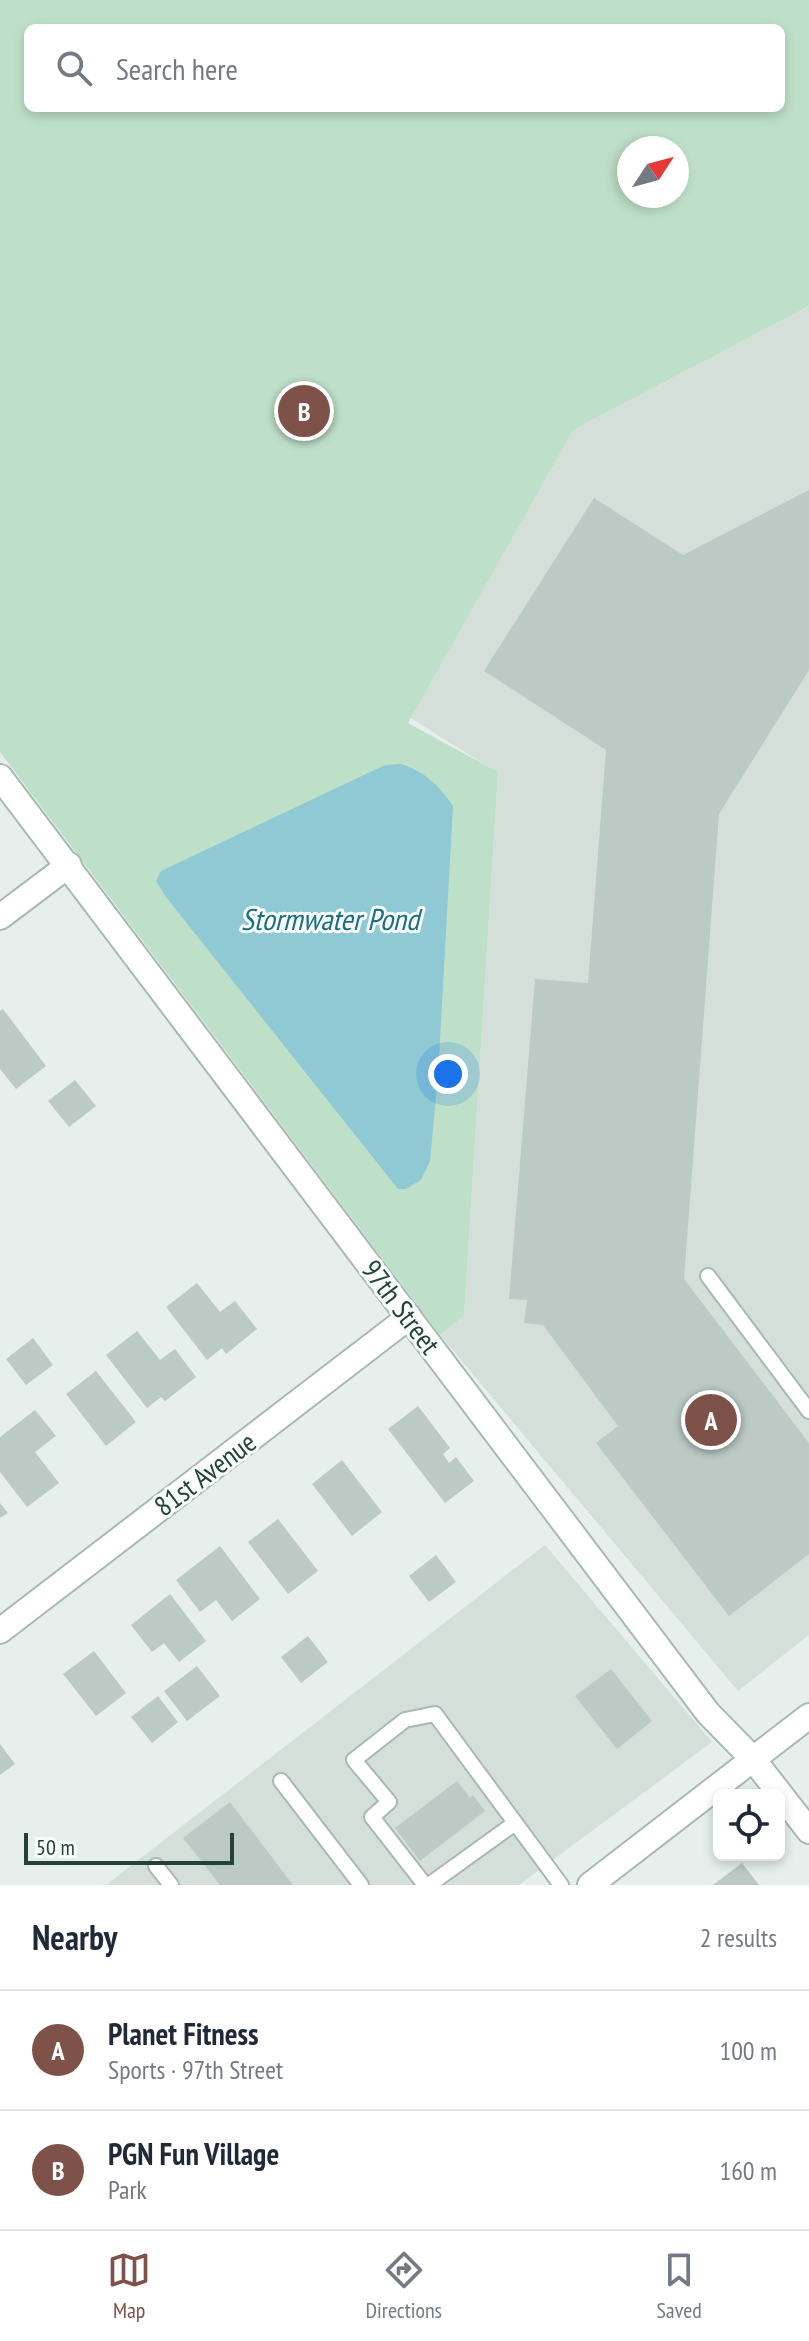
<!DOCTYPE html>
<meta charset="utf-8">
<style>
:root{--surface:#fff;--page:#f6f6f7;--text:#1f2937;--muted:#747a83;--line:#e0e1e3;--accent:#7f5249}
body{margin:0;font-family:"PT Sans Narrow",sans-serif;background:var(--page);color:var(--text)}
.controls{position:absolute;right:24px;bottom:24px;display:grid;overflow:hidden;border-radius:12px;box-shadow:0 4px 12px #0003}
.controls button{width:72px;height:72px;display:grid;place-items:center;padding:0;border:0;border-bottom:2px solid var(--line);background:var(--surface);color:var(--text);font:40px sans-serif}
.compass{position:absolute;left:617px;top:136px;width:72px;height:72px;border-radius:50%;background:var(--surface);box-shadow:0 4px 12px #0003;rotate:54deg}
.scale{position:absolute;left:24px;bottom:20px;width:210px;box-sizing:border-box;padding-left:8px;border:4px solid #24423a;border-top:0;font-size:22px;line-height:28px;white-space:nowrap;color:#24423a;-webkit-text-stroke:6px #f7fbf9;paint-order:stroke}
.you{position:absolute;left:448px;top:1074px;width:28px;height:28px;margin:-20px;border:6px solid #fff;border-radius:50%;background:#1a73e8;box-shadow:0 0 0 12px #1a73e833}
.badge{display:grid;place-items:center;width:52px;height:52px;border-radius:50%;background:var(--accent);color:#fff;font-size:26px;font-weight:700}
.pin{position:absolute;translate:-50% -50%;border:4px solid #fff;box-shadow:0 2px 8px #0006}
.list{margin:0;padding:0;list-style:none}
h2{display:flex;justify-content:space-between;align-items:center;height:104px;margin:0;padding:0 32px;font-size:34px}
h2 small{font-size:26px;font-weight:400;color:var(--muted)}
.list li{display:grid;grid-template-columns:52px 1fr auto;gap:24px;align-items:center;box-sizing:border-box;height:120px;padding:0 32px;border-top:2px solid var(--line)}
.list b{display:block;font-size:30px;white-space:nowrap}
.list p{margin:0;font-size:26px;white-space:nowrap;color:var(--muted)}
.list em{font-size:26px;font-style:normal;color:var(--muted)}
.icon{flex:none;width:44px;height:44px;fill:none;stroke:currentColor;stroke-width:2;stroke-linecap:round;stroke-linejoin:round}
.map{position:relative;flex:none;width:809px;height:1885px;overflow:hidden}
.search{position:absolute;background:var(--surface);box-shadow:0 4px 12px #0003;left:24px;right:24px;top:24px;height:88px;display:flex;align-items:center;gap:20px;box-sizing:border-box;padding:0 28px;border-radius:12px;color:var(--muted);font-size:30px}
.sheet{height:344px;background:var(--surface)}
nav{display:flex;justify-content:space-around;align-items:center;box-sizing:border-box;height:112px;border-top:2px solid var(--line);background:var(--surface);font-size:22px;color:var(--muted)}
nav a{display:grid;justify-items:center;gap:4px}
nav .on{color:var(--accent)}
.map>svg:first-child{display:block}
.built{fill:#d4dfda}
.green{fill:#bfe0c8;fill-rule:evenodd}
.water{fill:#8ec9d4}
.building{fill:#bbcac4}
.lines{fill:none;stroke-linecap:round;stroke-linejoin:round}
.service-casing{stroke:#a8b8b2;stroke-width:18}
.minor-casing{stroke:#a8b8b2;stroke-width:28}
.tertiary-casing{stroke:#a8b8b2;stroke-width:28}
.service{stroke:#fff;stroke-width:14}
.minor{stroke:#fff;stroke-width:24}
.tertiary{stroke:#fff;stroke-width:24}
.labels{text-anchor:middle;stroke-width:6;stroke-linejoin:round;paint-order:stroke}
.street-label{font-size:28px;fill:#24423a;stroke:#f7fbf9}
.water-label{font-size:30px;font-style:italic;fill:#1c6f80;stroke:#f7fbf9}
</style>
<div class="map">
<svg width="809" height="1885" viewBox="0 0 809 1885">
<rect width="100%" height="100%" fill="#e6efeb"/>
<g class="built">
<path d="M809 306V1635L738 1691 440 1335 464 1316 498 773 398 710 573 430Z"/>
<path d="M545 1545 712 1742 519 1885H106Z"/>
</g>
<path class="green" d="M0 0H809V306L573 430 408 723 498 772 464 1316 440 1335 0 752ZM28 28H781V108H28ZM629 148H677V196H629Z"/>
<path class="water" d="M401 764C426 772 439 786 453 806L438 1076 430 1161 421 1180 406 1189H398L166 897 156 881 161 871 385 765Z"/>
<g class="building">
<path d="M809 490V670L719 814 684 1279 809 1443V1554L729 1616 596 1443 618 1426 543 1325 524 1323 527 1300 509 1299 535 979 588 983 606 750 484 671 594 498 683 555Z"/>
<path d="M3 1009 46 1066 16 1089 0 1069V1011Z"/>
<path d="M75 1080 96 1106 69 1127 48 1101Z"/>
<path d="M197 1283 220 1312 235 1301 257 1329 226 1354 222 1348 207 1360 166 1307Z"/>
<path d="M137 1331 160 1360 175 1349 196 1377 165 1401 161 1397 147 1408 106 1355Z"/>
<path d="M33 1338 53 1365 26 1385 6 1359Z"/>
<path d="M96 1371 136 1422 106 1446 66 1394Z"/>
<path d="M418 1406 450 1448 443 1454 449 1463 456 1457 474 1481 445 1503 388 1429Z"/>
<path d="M35 1410 56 1436 35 1452 59 1483 27 1507 0 1472V1437Z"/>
<path d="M342 1460 382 1512 352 1536 312 1484Z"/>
<path d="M0 1503 8 1513 0 1518Z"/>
<path d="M278 1519 318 1571 288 1594 248 1542Z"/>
<path d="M220 1546 260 1599 232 1621 216 1600 200 1612 176 1580Z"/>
<path d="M436 1555 456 1582 429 1602 409 1576Z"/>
<path d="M170 1594 206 1641 179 1662 164 1643 152 1652 131 1625Z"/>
<path d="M308 1636 328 1662 301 1683 281 1657Z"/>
<path d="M94 1651 126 1693 96 1716 63 1674Z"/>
<path d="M197 1666 220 1696 187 1721 164 1691Z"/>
<path d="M611 1669 652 1721 617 1749 575 1696Z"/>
<path d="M158 1696 178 1722 152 1743 131 1717Z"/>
<path d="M0 1744 15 1764 0 1775Z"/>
<path d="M457 1781 470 1798 473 1795 485 1811 420 1861 395 1828Z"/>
<path d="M230 1802 293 1885H220L183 1838Z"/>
<path d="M742 1863 759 1885H713Z"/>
</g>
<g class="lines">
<g class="service-casing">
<g id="service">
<path d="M708 1276 809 1411"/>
<path d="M281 1781 361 1885"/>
<path d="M156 1866 171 1885"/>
<path d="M425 1885 372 1817 389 1802 354 1760 405 1720 435 1714 561 1885"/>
<path d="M429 1885 515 1823"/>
</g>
</g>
<g class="minor-casing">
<g id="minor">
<path d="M0 777 708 1713 753 1759 809 1831"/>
<path d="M0 917 69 865"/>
<path d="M0 1631 409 1317"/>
</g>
</g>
<g class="tertiary-casing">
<path id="tertiary" d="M590 1885 809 1716"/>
</g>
<use href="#service" class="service"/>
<use href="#minor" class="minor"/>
<use href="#tertiary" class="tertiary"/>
</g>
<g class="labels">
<g class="street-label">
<text transform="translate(401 1307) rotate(53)" y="10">97th Street</text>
<text transform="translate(205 1474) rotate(-37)" y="10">81st Avenue</text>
</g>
<g class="water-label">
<text x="330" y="930">Stormwater Pond</text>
</g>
</g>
</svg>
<div class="controls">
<button><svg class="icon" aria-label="locate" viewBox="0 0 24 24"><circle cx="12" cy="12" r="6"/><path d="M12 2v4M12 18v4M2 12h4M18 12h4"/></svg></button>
</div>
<svg class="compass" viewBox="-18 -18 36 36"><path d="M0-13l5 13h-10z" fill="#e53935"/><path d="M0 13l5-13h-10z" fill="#747a83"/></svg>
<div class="scale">50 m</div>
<div class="you"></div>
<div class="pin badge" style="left:711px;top:1420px">A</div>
<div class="pin badge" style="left:304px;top:411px">B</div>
<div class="search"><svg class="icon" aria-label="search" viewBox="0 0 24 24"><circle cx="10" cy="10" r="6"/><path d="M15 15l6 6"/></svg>Search here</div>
</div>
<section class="sheet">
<h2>Nearby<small>2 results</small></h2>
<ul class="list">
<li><span class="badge">A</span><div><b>Planet Fitness</b><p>Sports · 97th Street</p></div><em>100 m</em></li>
<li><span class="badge">B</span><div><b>PGN Fun Village</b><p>Park</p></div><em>160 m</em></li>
</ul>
</section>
<nav>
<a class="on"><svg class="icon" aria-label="map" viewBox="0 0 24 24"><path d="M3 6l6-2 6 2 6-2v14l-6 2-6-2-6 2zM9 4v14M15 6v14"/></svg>Map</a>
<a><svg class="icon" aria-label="directions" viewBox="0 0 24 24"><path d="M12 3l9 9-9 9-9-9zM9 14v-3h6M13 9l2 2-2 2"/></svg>Directions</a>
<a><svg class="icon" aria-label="saved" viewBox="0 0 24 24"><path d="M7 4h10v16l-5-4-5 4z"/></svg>Saved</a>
</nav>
